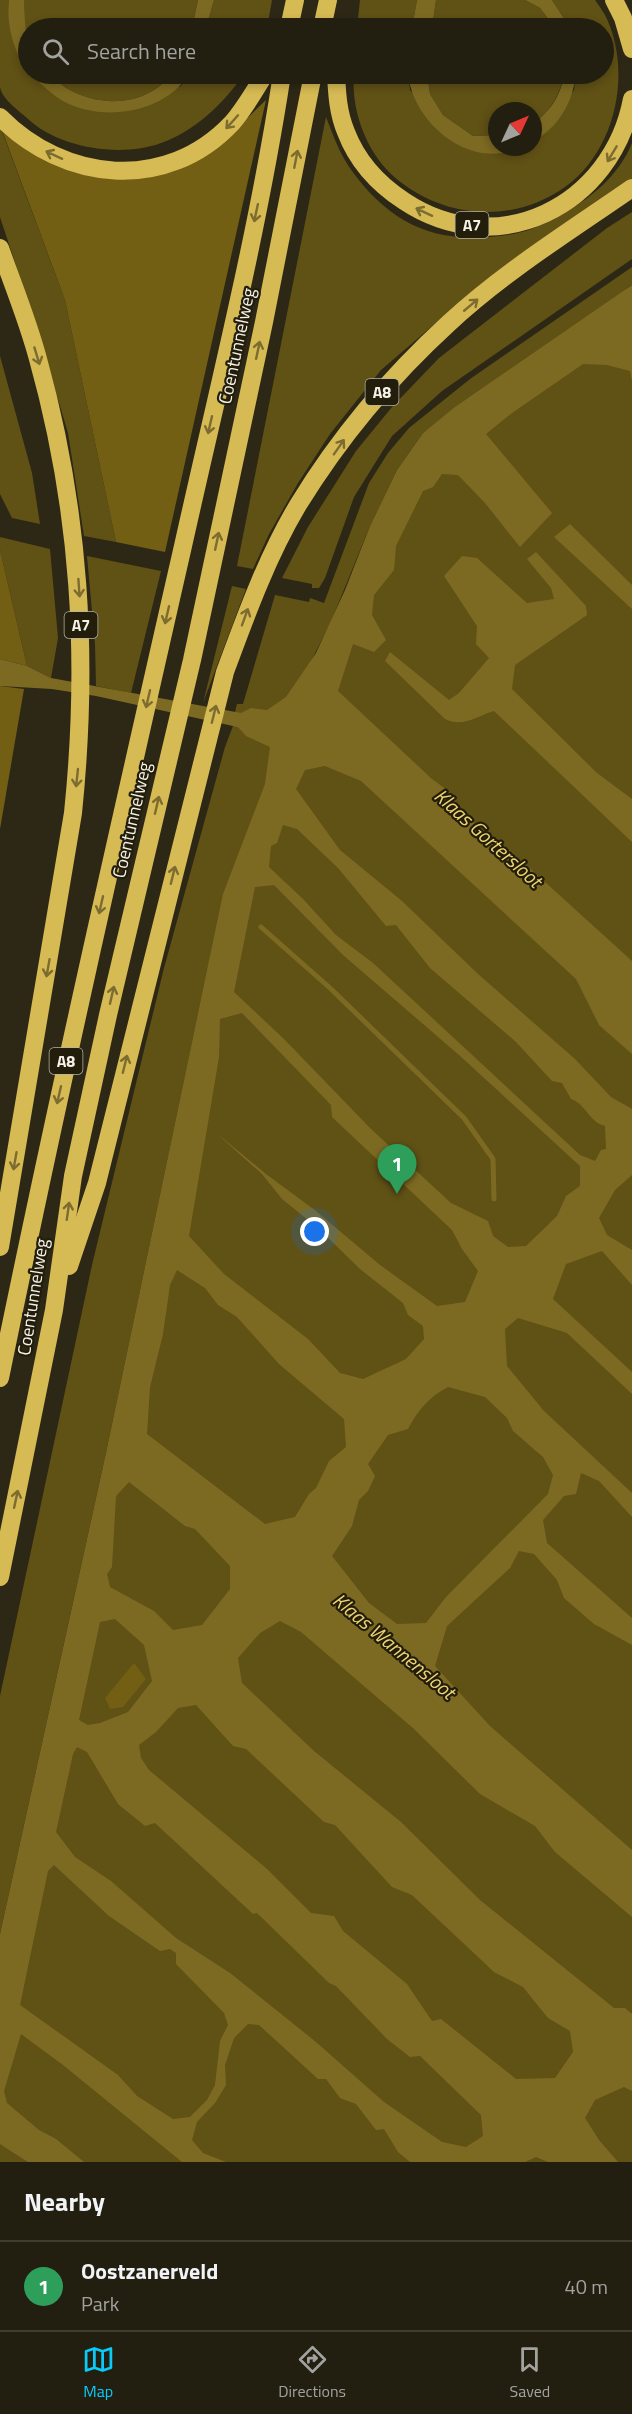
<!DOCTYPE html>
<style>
:root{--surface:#221e10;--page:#2e2b1e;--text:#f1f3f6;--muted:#a2a29f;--line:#3f3c30;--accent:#08cbf9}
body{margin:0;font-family:"Titillium Web",sans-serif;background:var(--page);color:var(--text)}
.compass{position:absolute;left:488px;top:102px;width:54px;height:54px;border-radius:50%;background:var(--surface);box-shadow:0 3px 9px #0003;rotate:46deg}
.you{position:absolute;left:315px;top:1232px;width:21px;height:21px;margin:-15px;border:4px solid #fff;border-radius:50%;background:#1a73e8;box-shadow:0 0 0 9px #1a73e833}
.badge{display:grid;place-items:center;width:39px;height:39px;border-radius:50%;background:var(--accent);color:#fff;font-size:20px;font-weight:700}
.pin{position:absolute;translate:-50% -50px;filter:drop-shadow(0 2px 3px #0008)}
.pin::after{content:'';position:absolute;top:32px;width:21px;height:18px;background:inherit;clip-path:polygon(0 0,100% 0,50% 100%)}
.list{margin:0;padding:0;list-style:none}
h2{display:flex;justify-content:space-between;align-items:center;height:78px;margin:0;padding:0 24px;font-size:26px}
h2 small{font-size:20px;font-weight:400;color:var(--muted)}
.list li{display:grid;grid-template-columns:39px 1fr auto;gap:18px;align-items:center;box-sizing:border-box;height:90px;padding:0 24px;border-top:2px solid var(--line)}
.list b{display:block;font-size:22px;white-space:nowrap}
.list p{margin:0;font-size:20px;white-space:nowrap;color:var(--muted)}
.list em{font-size:20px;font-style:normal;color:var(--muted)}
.icon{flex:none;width:33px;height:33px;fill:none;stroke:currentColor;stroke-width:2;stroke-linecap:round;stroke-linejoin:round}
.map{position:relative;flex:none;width:632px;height:2162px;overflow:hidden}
.search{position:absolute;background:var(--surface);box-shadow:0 3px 9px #0003;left:18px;right:18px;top:18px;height:66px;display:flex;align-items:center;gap:15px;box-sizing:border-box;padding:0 21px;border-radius:33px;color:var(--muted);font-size:22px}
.sheet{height:168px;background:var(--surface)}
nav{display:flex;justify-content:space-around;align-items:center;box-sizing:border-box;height:84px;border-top:2px solid var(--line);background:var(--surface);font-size:16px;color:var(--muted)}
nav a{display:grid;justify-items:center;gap:3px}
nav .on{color:var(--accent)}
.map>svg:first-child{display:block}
.green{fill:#605115;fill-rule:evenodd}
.forest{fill:#725f14}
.water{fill:#7d6a22;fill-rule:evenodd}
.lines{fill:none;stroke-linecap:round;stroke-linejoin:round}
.stream{stroke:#7d6a22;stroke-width:5}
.highway{stroke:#d6ba53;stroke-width:18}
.oneway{stroke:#7c6c30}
.labels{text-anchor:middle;stroke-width:4.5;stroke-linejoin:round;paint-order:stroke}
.shield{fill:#231e0c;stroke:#b6b2a5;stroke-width:1.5}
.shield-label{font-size:16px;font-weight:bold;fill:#f5f2e7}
.street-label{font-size:18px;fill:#f5f2e7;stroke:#231e0c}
.water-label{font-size:20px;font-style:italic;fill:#eed370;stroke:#231e0c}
</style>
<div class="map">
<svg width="632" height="2162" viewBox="0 0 632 2162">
<rect width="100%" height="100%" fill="#2d2816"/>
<g class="green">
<path d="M0 0H9C8 11 10 21 12 32 22 87 61 93 108 112L181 86 189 74H244C225 102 194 132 161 143 120 158 58 148 27 118 18 110 2 99 0 87 0 79 0 68 0 60 0 40 0 20 0 0Z"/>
<path d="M24 0H198L192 28H28V43L23 24Z"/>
<path d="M214 0H272L267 28H206Z"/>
<path d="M360 0H417L412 28H357Z"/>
<path d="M436 0H525L540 8 555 28H432Z"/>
<path d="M552 0H595C599 6 604 12 607 19 632 75 615 151 565 187 510 226 438 218 390 173 365 148 351 109 354 74H408L410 90 470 150 516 149 533 147V141L537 140 574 90 576 74H604V28H570Z"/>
<path d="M51 74H171C148 106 101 108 68 89 62 86 56 79 51 74Z"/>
<path d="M427 74H565C558 97 553 108 533 124V111H497V135L473 136 443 115 430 94Z"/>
<path d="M326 117C333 135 340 155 352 171 387 219 428 242 489 237 503 236 516 234 529 230 539 226 549 220 558 216 589 200 619 176 632 143V179L508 265 444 316 381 370 330 434 298 483 269 534 253 569 237 566Z"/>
<path d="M0 126 65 300 116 542 84 536 68 433 39 335 0 217Z"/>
<path d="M632 212V259L442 391 392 436 354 497 325 578 319 588H312V584L282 578 308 527 356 451 392 407 439 358 607 228Z"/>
<path d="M632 267V285L624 290 632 286V2162H0V1985L205 981 107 1448 0 1934V1696L92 1265 164 968 225 747 233 726H235L232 724 237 704H243L275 595 309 602 310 598 324 603 369 483 388 453 409 428 470 379ZM469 398 309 665 330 624 370 526 397 470 423 433Z"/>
<path d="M0 356 32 473 40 524 12 518 0 494Z"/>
<path d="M0 537 50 549 58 638 51 678 27 666 0 550Z"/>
<path d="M87 556 161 571 131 693 96 686 95 644Z"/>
<path d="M232 586 246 589 203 703Z"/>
</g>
<g class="forest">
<path d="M266 100 165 552 116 542 65 300 0 125 23 144 140 175 239 126Z"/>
<path d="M0 550 27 666 0 659Z"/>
<path d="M0 686 24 689 0 829Z"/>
<path d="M134 1663 146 1679 123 1707 110 1709 105 1698Z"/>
</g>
<g class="water">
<path d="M9 0H24C24 25 29 47 28 71 14 53 6 24 9 0Z"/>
<path d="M198 0H214L206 28H192Z"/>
<path d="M417 0H436L432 28H412Z"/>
<path d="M525 0H552L570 28H555L540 8Z"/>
<path d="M31 74H51C56 79 62 86 68 89 101 108 148 106 171 74H189C165 113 102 123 63 101 51 94 40 83 31 74Z"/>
<path d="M408 74H427L430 94 443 115 473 136 497 135V147H521C471 172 413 123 408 74Z"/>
<path d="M565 74H576C573 101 559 128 533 141V124C553 108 559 97 565 74Z"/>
<path d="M632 285V381L630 371 607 365 583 364 512 413 486 434 552 513 520 547 485 503 458 475 442 474 433 487 423 491 396 546 394 570 374 595 372 615 386 640 374 652 353 644 338 691 432 779 447 790 467 817 513 853 632 961V1054L599 1025 576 979 361 781 325 766 305 770 296 789 340 850 402 901 478 974 575 1059 611 1097 632 1109V1175L615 1190 599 1218 607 1235 632 1250V1285L602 1251 566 1264 553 1299 632 1372V1394L567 1333 518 1318 505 1329 507 1366 544 1411 632 1493V1517L599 1481 581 1473 576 1494 564 1496 543 1520 547 1543 632 1618V1645L594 1624 564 1598 557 1580 534 1554 519 1551 510 1568 447 1626 435 1666 490 1726 632 1850V1917L555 1852 535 1826 480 1794 414 1729 301 1632 280 1621 260 1633 238 1658 242 1683 314 1751 401 1822 480 1900 614 2008H625L632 2014V2091L624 2087 595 2100 585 2118 599 2140 618 2162H548L536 2157 525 2162H410L398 2152 384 2129 376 2130 356 2104 340 2098 326 2079H318L259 2025 248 2024 234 2038 225 2065 226 2085 215 2103 197 2122 192 2140 203 2153 226 2162H182L63 2065 21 2034 4 2091 7 2103 39 2130 56 2139 84 2162H28L0 2144V1934L107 1448 223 894 265 784 270 747 246 736 238 727 233 726 96 696 52 689 0 686V659L27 666 51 678 241 713 251 708 267 710 286 697 316 653 345 590 370 526 397 470 423 433 455 407ZM283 825 297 829 338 868 386 926 396 925 430 968 516 1042 552 1081 562 1083 571 1099C586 1104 589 1122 605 1126L606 1149 601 1150 595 1161 580 1155 373 963 336 935 303 899 269 867 271 846 277 843ZM274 885 343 955 459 1055 580 1166V1186L566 1196 557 1216 526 1246 508 1247 493 1236 488 1221 451 1203 371 1129 284 1039 234 992 255 887ZM242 1013 331 1105 332 1117 452 1230 462 1249 478 1271 465 1302 437 1306 380 1265 316 1211 266 1174 215 1132 262 1174 282 1199 318 1228 360 1269 403 1303 408 1315 423 1326 424 1339 406 1359 363 1379 340 1373 308 1339 224 1274 189 1236 219 1057 220 1019ZM177 1270 205 1288 218 1305 237 1317 279 1364 344 1419 346 1447 329 1461 316 1488 309 1494 295 1517 265 1524 147 1434 150 1387 163 1334 170 1285ZM448 1387 485 1397 507 1418 513 1431 543 1457 553 1475 548 1494 446 1597 426 1623 397 1624 369 1603 332 1556 352 1526 359 1500 368 1491 375 1476 368 1464 388 1435 408 1429C418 1410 429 1397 448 1387ZM129 1482 185 1526 195 1529 230 1566V1589L202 1625 173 1630 154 1611 110 1587 107 1574 112 1567 116 1496ZM115 1619 144 1645 152 1681 128 1712 100 1723 88 1725 79 1720 100 1622ZM196 1705 233 1746 246 1749 324 1822 335 1825 392 1887 412 1895 494 1972 523 1987 548 2018 570 2031 573 2052 555 2078 516 2079 441 2019 432 2021 407 1984 343 1931 334 1916 311 1913 267 1869 149 1770 141 1758 139 1745 156 1732 178 1708ZM77 1747 87 1752 118 1804 145 1826 155 1823 253 1914 257 1913 329 1983 336 1986 387 2039 410 2057 420 2056 481 2115 483 2136 466 2147 442 2142 384 2102 316 2042 230 1973 176 1938 111 1881 75 1857 56 1832 73 1754ZM54 1865 109 1916 160 1951 170 1949 176 1953V1964L224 2013 228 2025 220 2041 215 2085 207 2100 190 2117 173 2119 137 2096 118 2075 20 2005 48 1871Z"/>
<path d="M570 524 632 585V609L554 537Z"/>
<path d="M536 552 586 606 587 615 515 665 512 689 597 773 632 799V842L494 711C477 716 463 728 445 719L385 661 390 652 449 700 459 693 489 658 476 644 477 626 444 576 462 556 477 558 527 603 554 599 551 588 527 559Z"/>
</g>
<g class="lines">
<path class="stream" d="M261 927 330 988 464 1118 493 1159 494 1199"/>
<g class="highway">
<path d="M614 0 623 18 632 49"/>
<path d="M289 28 295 0"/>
<path d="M322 28 328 0"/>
<path d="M336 74C337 94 338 113 346 132 357 161 378 184 404 201 497 263 612 206 632 99"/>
<path d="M0 117C64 182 166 193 232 123 245 108 255 90 265 74"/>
<path d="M0 248C13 285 28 321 38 359 80 510 89 658 73 813L0 1247"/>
<path d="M69 1266 97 1183 225 672C246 615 267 557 298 505 339 438 391 376 449 323 504 272 570 231 632 188"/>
<path d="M0 1378C57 1099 120 823 183 546 218 389 258 232 282 74"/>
<path d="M0 1577 54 1310 73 1176 108 1015 192 660 264 322 313 74"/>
</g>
</g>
<defs><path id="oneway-shaft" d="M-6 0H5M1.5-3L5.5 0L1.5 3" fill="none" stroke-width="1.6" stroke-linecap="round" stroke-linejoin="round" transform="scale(1.5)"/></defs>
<g class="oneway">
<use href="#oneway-shaft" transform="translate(232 122) rotate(132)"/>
<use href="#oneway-shaft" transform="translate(612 154) rotate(121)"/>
<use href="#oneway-shaft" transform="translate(54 155) rotate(-155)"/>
<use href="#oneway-shaft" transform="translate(296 159) rotate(-79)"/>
<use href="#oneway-shaft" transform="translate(424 212) rotate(-155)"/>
<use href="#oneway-shaft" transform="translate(256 213) rotate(102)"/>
<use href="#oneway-shaft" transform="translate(471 305) rotate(-40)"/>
<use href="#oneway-shaft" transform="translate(258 350) rotate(-78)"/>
<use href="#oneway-shaft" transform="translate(37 356) rotate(73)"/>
<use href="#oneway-shaft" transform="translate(210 425) rotate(103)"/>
<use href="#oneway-shaft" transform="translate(339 447) rotate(-55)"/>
<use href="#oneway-shaft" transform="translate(217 541) rotate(-78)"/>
<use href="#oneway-shaft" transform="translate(79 588) rotate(86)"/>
<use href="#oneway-shaft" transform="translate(167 615) rotate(103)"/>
<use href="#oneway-shaft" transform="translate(245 617) rotate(-70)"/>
<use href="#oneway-shaft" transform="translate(148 699) rotate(103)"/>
<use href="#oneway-shaft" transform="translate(214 714) rotate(-76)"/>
<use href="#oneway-shaft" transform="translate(77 778) rotate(96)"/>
<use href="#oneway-shaft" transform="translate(157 805) rotate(-77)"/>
<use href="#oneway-shaft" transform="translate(173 875) rotate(-76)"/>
<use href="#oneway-shaft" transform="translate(101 905) rotate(103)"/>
<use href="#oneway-shaft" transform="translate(48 968) rotate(100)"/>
<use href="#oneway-shaft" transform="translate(112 995) rotate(-77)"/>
<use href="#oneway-shaft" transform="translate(125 1064) rotate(-76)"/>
<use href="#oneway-shaft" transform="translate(59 1095) rotate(103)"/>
<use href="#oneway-shaft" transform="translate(15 1161) rotate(100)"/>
<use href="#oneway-shaft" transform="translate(68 1211) rotate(-82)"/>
<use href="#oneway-shaft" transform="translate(16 1499) rotate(-78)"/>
</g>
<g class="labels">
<g class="shield">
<rect x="455.5" y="212" width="33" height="26" rx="4.5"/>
<rect x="365.5" y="379" width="33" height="26" rx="4.5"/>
<rect x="64.5" y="612" width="33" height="26" rx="4.5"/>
<rect x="49.5" y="1048" width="33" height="26" rx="4.5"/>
</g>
<g class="shield-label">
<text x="472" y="231">A7</text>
<text x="382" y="398">A8</text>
<text x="81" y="631">A7</text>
<text x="66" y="1067">A8</text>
</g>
<g class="street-label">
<text transform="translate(237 346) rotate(-78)" y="6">Coentunnelweg</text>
<text transform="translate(132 820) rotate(-77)" y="6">Coentunnelweg</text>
<text transform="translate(33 1297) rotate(-81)" y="6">Coentunnelweg</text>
</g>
<g class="water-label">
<text transform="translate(488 838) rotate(42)" y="7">Klaas Gortersloot</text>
<text transform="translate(394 1646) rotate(40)" y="7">Klaas Wannensloot</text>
</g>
</g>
</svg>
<svg class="compass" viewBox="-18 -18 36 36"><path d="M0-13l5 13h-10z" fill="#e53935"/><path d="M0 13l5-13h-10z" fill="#a2a29f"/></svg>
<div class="you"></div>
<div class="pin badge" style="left:397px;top:1194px;background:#2e9e5b">1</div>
<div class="search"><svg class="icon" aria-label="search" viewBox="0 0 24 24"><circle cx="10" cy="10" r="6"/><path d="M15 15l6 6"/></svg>Search here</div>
</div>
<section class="sheet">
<h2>Nearby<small></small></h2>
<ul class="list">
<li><span class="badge" style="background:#2e9e5b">1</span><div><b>Oostzanerveld</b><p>Park</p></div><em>40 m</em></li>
</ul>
</section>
<nav>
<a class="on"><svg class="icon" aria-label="map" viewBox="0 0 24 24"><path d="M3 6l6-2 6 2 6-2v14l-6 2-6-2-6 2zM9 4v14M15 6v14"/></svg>Map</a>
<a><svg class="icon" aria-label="directions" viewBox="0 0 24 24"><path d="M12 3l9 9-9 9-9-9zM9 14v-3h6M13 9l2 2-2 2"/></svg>Directions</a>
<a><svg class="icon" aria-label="saved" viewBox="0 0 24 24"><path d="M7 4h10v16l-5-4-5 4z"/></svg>Saved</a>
</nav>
